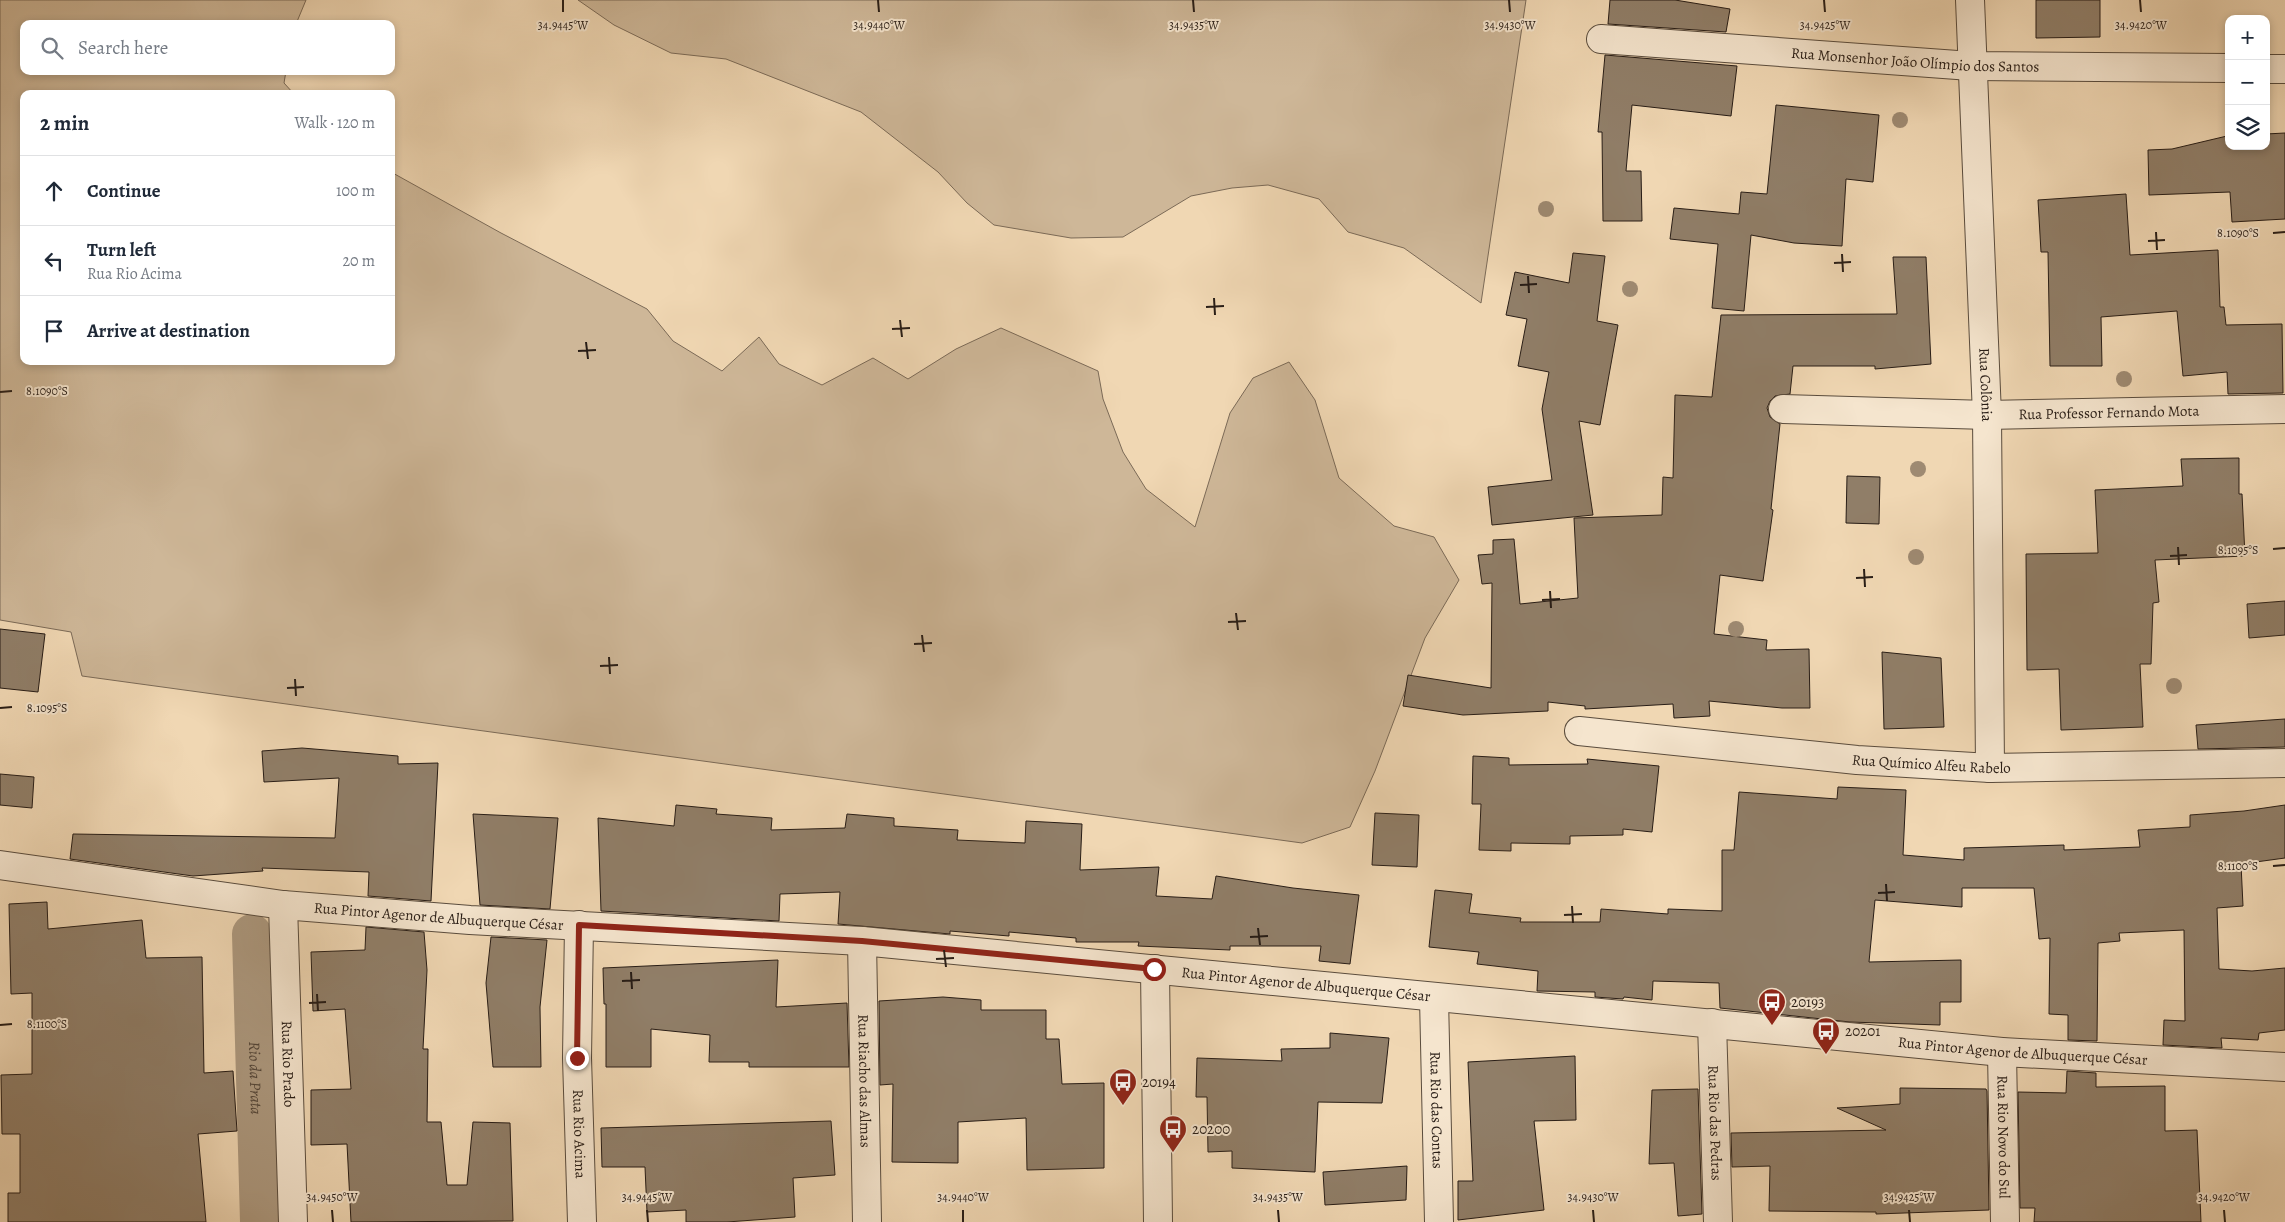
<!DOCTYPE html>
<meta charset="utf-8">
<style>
:root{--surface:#fff;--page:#f6f6f7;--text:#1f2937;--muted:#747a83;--line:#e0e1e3}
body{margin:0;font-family:Alegreya,serif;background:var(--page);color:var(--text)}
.controls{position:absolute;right:15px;top:15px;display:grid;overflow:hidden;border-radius:10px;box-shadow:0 2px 8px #0003}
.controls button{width:45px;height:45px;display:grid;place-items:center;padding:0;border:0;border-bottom:1px solid var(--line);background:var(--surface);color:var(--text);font:25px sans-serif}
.stop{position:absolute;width:15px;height:15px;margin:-11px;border:4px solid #8f2418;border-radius:50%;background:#fff}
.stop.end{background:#8f2418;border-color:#fff;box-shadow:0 1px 5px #0008}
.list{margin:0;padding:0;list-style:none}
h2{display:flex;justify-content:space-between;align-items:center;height:65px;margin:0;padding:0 20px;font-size:21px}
h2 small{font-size:16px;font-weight:400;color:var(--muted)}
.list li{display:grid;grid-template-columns:32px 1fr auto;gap:15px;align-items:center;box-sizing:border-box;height:70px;padding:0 20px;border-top:1px solid var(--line)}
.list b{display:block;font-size:19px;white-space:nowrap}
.list p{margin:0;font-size:16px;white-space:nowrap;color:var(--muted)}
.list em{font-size:16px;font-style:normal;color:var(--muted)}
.icon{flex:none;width:28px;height:28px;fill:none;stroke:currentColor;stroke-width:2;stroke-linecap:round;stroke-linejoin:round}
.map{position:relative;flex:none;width:2285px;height:1222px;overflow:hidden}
.search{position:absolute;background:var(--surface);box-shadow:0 2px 8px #0003;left:20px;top:20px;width:375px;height:55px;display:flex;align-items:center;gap:12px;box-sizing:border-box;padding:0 18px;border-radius:10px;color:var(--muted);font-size:19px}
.panel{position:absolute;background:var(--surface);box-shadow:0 2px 8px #0003;left:20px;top:90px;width:375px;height:275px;border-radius:10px}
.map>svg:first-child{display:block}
.green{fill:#ceb798;stroke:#7b6a57}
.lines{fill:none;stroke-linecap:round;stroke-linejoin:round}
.canal{stroke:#ac987e;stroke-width:40}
.building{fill:#907e68;stroke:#281d16}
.minor-casing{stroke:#5a4c3d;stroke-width:30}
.minor{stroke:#f5e5ce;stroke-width:28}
.tree{fill:#9e8a72}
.route{stroke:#8f2418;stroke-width:6}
.ticks{fill:none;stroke:#281d16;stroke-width:2}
.labels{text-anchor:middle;stroke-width:4;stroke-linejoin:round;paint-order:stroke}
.street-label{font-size:15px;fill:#281d16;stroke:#f5e5ce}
.poi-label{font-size:15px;fill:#281d16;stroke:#f5e5ce;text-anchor:start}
.water-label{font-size:16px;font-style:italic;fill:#56483a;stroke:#f5e5ce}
.ticks-label{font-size:12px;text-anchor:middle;fill:#281d16;stroke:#f5e5ce;stroke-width:4;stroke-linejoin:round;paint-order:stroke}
</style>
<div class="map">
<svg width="2285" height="1222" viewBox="0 0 2285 1222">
<rect width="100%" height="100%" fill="#f0d7b3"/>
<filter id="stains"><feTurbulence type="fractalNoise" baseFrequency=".004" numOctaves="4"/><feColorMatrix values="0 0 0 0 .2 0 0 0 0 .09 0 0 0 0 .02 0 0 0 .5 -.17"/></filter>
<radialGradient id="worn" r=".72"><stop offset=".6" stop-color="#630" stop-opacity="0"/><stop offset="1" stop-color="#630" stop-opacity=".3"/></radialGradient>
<g class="green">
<path d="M0 0H306L296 24H24V71H286L284 83 294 94H24V361H391V172L501 233 647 309 673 341 722 371 759 337 779 364 822 385 873 358 908 379 956 349 1001 328 1098 371 1103 399 1123 452 1146 489 1195 527 1230 413 1253 378 1289 362 1315 400 1339 478 1394 526 1434 537 1459 580 1425 638 1375 771 1350 827 1302 843 82 676 71 632 0 620Z"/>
<path d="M578 0H1526L1481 303 1404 248 1348 232 1319 199 1268 185 1232 188 1191 196 1123 237 1071 238 994 225 967 203 938 172 861 112 726 59 671 53 614 25Z"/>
</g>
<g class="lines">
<path class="canal" id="s1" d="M252 934 260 1222"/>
</g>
<g class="building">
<path d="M1610 0H1675L1730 9 1726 32 1608 24Z"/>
<path d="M2036 0H2100V37L2036 38Z"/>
<path d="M1605 55 1737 66 1731 116 1632 105 1626 171H1641L1642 221H1603L1602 132H1598Z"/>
<path d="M1776 105 1879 115 1873 182 1846 179 1842 246 1794 243 1751 235 1744 311 1712 308 1718 244 1670 239 1674 208 1739 214 1741 192 1767 194Z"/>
<path d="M2285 133V219L2232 222 2230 192 2149 195 2148 150 2172 149 2227 136 2229 146H2266V134Z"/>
<path d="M2126 194 2130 255 2218 250 2220 307H2224L2226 325 2282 324 2283 393 2228 394 2227 372 2183 376 2177 311 2101 317 2102 366H2050L2048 252H2041L2038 200Z"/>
<path d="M1573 253 1605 256 1597 321 1618 325 1600 425 1579 421 1593 515 1492 525 1488 487 1552 480 1542 409 1549 372 1518 366 1527 319 1506 315 1515 272 1569 283Z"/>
<path d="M1893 257H1926L1931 364 1875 369V366H1793L1790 394 1775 396 1770 401 1767 408 1770 417 1780 424 1771 509 1773 510 1763 581 1720 575 1714 634 1767 640 1766 650 1809 649 1810 708H1782L1709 701 1710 716 1674 718 1673 704 1585 709V706L1548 702V711L1463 715 1403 706 1408 675 1491 688 1492 583 1482 584 1478 555 1493 554V540L1514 539 1520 604 1578 598 1574 518 1662 515 1663 477 1673 478 1675 395 1712 397 1721 315 1897 314Z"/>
<path d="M2239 458V494H2242L2245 556 2155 560 2159 602 2153 603 2151 664H2140L2143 727 2061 730 2059 669 2027 670 2026 554 2098 553 2095 490 2183 486 2181 459Z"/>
<path d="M1847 476 1880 477 1879 524 1846 523Z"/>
<path d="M2285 601V635L2249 638 2247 604Z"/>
<path d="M0 629 45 634 38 692 0 688Z"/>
<path d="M1882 652 1941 658 1944 727 1884 729Z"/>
<path d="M2285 719V747L2198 749 2196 725Z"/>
<path d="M302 748 398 756V764L438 763 431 901 368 896 369 872 262 868 263 871 193 876 70 859 73 834 335 838 339 778 264 782 262 751Z"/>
<path d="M1473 756 1509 758V765L1588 764 1587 759 1659 766 1652 832 1623 829V835L1570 836V844L1511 843V851L1479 850 1481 804H1472Z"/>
<path d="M0 774 34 777 32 808 0 805Z"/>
<path d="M1838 787 1906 790 1903 855 1964 860V848L2064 845V850L2140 847 2138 830 2190 827V815L2244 811 2285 805V858L2241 864 2243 906 2217 908 2219 969 2252 971 2285 968V1030L2259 1033 2258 1040 2221 1038 2222 1048 2163 1045 2164 1020 2185 1021 2184 930 2119 933 2120 941 2098 943 2097 1041 2068 1040V1015L2049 1014 2050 938 2039 939 2034 888H1962V907L1875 900 1869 962 1961 960V1002H1940V1025L1850 1022 1720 1008 1719 983 1653 981 1652 1000 1624 997 1623 999 1595 997V992L1537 991 1538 971 1477 964 1479 952 1429 947 1435 890 1472 894 1469 913 1521 918 1520 922H1600L1601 909 1668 914V909L1722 911V850H1734L1739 792 1837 799Z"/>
<path d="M676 805 717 809 716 814 772 818 771 830 845 828 847 814 894 818V826L958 830 957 840 1025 843 1026 821 1082 824 1080 870 1159 867 1156 896 1212 899 1216 876 1293 888 1359 895 1350 964 1319 961 1321 946H1230V950L1138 946 1139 942H1076V938L1009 932V936L950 931V934L838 924 840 892 780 894 779 921 601 911 598 818 674 826Z"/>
<path d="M1375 813 1419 815 1417 867 1372 865Z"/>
<path d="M473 814 558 818 550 909 480 905Z"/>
<path d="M47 902 48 929 142 920 146 958 202 957 204 1073 233 1071 237 1131 198 1134 206 1222H8V1193H20V1134H2L1 1075 32 1074V993L11 994 9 904Z"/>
<path d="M366 927 424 932 427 970 423 1049H428L427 1122H441L447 1185H467L473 1122 510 1123 513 1221 351 1222 347 1144 311 1145V1090L351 1089 345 1009 313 1011 311 952 365 950Z"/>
<path d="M491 937 547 940 540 1007 541 1067H493L486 983Z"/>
<path d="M778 960 776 1007 847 1003 849 1067H749V1062H709L710 1035 651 1029V1067H606V1004H604L603 968Z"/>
<path d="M943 997 981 1000V1010H1046V1039H1059L1062 1084 1104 1083V1168L1027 1170 1026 1118 958 1122V1163L892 1162 893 1084 880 1085 879 1001Z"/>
<path d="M1330 1033 1389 1038 1382 1103 1318 1102 1315 1172 1232 1168V1151L1208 1152 1207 1097H1196L1197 1058 1282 1061 1281 1049 1330 1048Z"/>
<path d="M1575 1056 1576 1120 1534 1121 1544 1210 1458 1220V1181H1473L1468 1062Z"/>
<path d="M2067 1071 2096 1073V1087L2165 1086V1131L2197 1130 2201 1222H2034L2035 1208H2020L2018 1092 2066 1093Z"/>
<path d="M1900 1088 1986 1089 1987 1091 1989 1210 1876 1214V1212L1769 1211 1770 1166 1732 1167 1731 1133 1886 1130 1837 1108 1900 1104Z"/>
<path d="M1698 1089 1702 1214 1678 1216 1674 1163 1649 1164 1652 1090Z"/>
<path d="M831 1121 835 1175 793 1178 795 1217 727 1222H686V1210L647 1212 645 1167H602L601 1128Z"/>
<path d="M1407 1166 1406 1200 1325 1205 1323 1172Z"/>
</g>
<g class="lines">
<g class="minor-casing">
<g id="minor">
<path id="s2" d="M1970 0 1987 415 1990 768"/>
<path id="s3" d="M1601 39 1971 66 2229 68"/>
<path d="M2266 69H2285"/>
<path id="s4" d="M1783 409 1987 415 2285 409"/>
<path id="s5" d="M1579 731 1857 760 1990 768 2285 763"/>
<path id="s6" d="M0 865 283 905 470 920 862 941 2002 1052 2285 1067"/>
<path id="s7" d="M283 905 293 1222"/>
<path id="s8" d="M579 925 577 1058 582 1222"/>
<path id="s9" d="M862 941 867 1222"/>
<path d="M1155 969 1158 1222"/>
<path id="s10" d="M1434 998 1439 1222"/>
<path id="s11" d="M1712 1023 1718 1222"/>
<path id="s12" d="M2002 1052 2005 1222"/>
</g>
</g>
<use href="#minor" class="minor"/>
</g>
<g class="tree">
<circle cx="1900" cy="120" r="8"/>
<circle cx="1546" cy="209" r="8"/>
<circle cx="1630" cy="289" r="8"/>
<circle cx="2124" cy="379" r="8"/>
<circle cx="1918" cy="469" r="8"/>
<circle cx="1916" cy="557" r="8"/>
<circle cx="1736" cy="629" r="8"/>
<circle cx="2174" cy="686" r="8"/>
</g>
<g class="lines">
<path class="route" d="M577 1058 579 925 862 941 1154 969"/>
</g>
<path class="ticks" d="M563 0V12M878 0 879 12M1193 0 1194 12M1509 0 1510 12M1824 0 1825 12M2140 0 2141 12M2156 232 2157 250M2273 233 2285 232M2148 241 2165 240M1842 254 1843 272M1834 263 1851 262M1528 276 1529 293M1520 285 1537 284M1214 298 1215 315M1206 307 1224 306M900 320 902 337M892 329 910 328M586 342 588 359M578 351 596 350M0 392 12 391M2178 547 2179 565M2273 549 2285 548M2170 556 2187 555M1864 569 1865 587M1856 578 1873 577M1550 591 1551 608M1542 600 1560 599M1236 613 1238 630M1228 622 1246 621M922 635 924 652M914 644 932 643M609 657 610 674M600 666 618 665M295 679 296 696M287 688 304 687M0 708 12 707M2273 866 2285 865M1886 884 1887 901M1878 893 1895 892M1572 906 1573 923M1564 915 1582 914M1258 928 1260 945M1250 937 1268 936M944 950 946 967M936 959 954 958M631 972 632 989M622 981 640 980M317 994 318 1011M309 1003 326 1002M0 1025 12 1024M332 1210 333 1222M647 1210 648 1222M963 1210V1222M1278 1210 1279 1222M1593 1210 1594 1222M1909 1210 1910 1222M2224 1210 2225 1222"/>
<defs>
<g id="bus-pin" transform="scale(1.4375)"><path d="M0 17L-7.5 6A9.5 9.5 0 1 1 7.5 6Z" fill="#8f2418" stroke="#f5e5ce"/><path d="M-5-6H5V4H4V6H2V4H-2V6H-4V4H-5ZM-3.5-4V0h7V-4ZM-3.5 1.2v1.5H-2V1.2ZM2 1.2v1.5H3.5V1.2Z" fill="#fff"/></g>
</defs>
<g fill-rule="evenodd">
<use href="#bus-pin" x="1772" y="1002"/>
<use href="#bus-pin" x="1826" y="1031"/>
<use href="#bus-pin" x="1123" y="1082"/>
<use href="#bus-pin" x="1173" y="1129"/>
</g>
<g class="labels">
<g class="street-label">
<text dy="5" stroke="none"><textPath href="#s3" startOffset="315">Rua Monsenhor João Olímpio dos Santos</textPath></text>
<text dy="5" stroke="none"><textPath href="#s2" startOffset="385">Rua Colônia</textPath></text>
<text dy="5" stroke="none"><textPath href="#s4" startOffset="326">Rua Professor Fernando Mota</textPath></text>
<text dy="5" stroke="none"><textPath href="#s5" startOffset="354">Rua Químico Alfeu Rabelo</textPath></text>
<text dy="5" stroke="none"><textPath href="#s6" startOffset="442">Rua Pintor Agenor de Albuquerque César</textPath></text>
<text dy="5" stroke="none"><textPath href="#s6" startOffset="1312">Rua Pintor Agenor de Albuquerque César</textPath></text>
<text dy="5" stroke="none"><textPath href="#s6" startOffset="2032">Rua Pintor Agenor de Albuquerque César</textPath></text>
<text dy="5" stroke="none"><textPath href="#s7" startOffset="159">Rua Rio Prado</textPath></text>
<text dy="5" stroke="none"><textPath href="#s9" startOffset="140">Rua Riacho das Almas</textPath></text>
<text dy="5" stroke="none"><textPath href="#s10" startOffset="112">Rua Rio das Contas</textPath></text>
<text dy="5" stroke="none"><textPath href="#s11" startOffset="100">Rua Rio das Pedras</textPath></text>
<text dy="5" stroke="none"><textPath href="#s8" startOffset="209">Rua Rio Acima</textPath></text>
<text dy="5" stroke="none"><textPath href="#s12" startOffset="85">Rua Rio Novo do Sul</textPath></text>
</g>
<g class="poi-label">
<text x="1791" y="1007">20193</text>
<text x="1845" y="1036">20201</text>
<text x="1142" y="1087">20194</text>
<text x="1192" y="1134">20200</text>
</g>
<g class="water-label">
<text dy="6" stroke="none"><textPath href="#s1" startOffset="144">Rio da Prata</textPath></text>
</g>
</g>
<g class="ticks-label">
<text x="563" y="29">34.9445°W</text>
<text x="879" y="29">34.9440°W</text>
<text x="1194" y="29">34.9435°W</text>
<text x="1510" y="29">34.9430°W</text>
<text x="1825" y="29">34.9425°W</text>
<text x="2141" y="29">34.9420°W</text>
<text x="2238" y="237">8.1090°S</text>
<text x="47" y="395">8.1090°S</text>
<text x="2238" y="554">8.1095°S</text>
<text x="47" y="712">8.1095°S</text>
<text x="2238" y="870">8.1100°S</text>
<text x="47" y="1028">8.1100°S</text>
<text x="332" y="1201">34.9450°W</text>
<text x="647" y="1201">34.9445°W</text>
<text x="963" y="1201">34.9440°W</text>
<text x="1278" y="1201">34.9435°W</text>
<text x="1593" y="1201">34.9430°W</text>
<text x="1909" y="1201">34.9425°W</text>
<text x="2224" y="1201">34.9420°W</text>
</g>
<rect width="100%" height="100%" filter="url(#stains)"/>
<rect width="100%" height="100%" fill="url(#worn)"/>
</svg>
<div class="controls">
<button>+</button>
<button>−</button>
<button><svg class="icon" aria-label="layers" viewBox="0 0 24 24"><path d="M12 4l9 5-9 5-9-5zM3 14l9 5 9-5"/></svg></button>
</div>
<div class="stop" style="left:1154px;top:969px"></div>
<div class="stop end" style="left:577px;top:1058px"></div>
<div class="search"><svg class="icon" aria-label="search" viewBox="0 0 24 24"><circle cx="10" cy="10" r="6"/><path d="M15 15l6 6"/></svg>Search here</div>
<section class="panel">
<h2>2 min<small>Walk · 120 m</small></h2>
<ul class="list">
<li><svg class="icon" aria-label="ahead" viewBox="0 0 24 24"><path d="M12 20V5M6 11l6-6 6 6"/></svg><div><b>Continue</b></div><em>100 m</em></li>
<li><svg class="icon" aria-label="left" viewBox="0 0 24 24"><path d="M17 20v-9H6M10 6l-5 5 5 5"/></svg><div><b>Turn left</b><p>Rua Rio Acima</p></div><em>20 m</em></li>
<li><svg class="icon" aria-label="arrive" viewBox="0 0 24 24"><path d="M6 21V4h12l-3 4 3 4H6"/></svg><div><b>Arrive at destination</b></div></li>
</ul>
</section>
</div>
